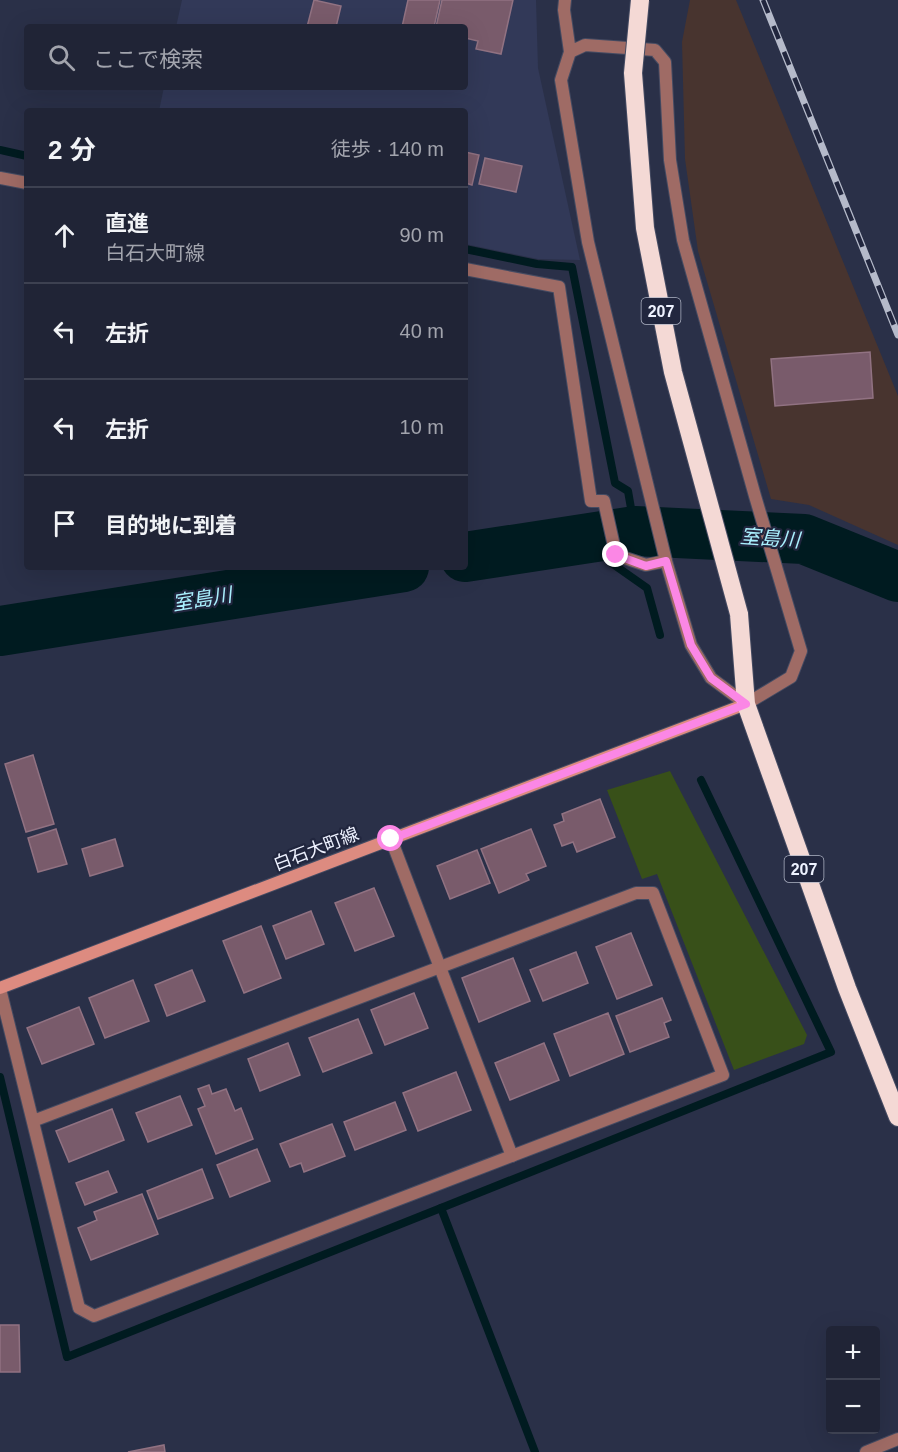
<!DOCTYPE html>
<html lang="ja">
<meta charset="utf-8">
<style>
:root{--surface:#202436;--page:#2d3042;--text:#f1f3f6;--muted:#a2a4ad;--line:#3d4151}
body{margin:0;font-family:Arial,"Noto Sans JP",sans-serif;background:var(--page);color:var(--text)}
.controls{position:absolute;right:18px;bottom:18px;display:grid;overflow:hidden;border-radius:6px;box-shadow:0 6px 24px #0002}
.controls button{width:54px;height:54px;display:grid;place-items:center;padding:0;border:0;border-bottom:2px solid var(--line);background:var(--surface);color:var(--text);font:30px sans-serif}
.stop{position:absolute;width:18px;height:18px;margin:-14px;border:4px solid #fb87e5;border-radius:50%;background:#fff}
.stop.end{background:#fb87e5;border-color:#fff;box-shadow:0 2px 6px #0008}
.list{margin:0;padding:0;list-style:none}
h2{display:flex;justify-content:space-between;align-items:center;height:78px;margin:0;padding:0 24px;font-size:26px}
h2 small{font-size:20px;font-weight:400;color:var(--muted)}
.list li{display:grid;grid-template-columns:39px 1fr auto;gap:18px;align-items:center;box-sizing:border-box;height:96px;padding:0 24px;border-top:2px solid var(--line)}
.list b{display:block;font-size:22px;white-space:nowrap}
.list p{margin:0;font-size:20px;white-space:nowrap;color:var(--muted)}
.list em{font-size:20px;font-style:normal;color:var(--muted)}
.icon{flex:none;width:33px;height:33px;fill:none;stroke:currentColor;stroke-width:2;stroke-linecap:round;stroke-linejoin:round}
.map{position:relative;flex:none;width:898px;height:1452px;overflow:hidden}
.search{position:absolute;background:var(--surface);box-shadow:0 6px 24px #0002;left:24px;top:24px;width:444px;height:66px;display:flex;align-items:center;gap:15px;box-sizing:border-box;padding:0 21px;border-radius:6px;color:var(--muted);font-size:22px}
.panel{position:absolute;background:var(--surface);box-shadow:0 6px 24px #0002;left:24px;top:108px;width:444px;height:462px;border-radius:6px}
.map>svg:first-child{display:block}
.built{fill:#323958}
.industrial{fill:#48342f}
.green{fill:#385019}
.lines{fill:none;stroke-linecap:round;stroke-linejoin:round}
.stream{stroke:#001b20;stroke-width:8}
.river{stroke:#001b20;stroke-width:50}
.building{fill:#795b6b;stroke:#917282;stroke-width:1.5}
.street-casing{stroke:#454b62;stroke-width:14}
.secondary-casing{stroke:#454b62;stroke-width:14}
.highway-casing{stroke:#454b62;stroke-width:20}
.street{stroke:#9f6b65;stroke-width:12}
.secondary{stroke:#dd8b80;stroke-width:12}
.highway{stroke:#f4d9d5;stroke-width:18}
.rail-casing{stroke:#b5baca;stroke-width:7}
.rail{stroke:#21263e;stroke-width:4.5;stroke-dasharray:14;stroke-linecap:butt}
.highway-bridge-casing{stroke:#454b62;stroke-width:20;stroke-linecap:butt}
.highway-bridge{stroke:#f4d9d5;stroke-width:18}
.route{stroke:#fb87e5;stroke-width:8}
.labels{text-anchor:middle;stroke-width:4.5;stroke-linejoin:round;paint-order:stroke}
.shield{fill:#21263e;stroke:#b0b5c5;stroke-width:1.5}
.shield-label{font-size:16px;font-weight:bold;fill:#eef2ff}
.street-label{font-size:18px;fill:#eef2ff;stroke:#21263e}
.water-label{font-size:20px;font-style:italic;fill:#aaf0fe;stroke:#21263e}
</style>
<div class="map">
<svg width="898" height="1452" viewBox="0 0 898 1452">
<rect width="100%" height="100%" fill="#2a3048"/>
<path class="built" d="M182 0H536L538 68 580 260 538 259 465 244V111H159L164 87H465V27H176Z"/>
<path class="industrial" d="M690 0H736L898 396V545L809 505 771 499 698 251 685 159 682 42Z"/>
<path class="green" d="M670 771 807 1035 804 1044 734 1070 657 874 642 879 607 790Z"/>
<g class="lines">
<g class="stream">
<path d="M0 150 27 156"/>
<path d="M465 249 537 264 572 267 615 483 628 491 635 531"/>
<path d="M601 536 610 562 647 588 660 635"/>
<path d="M0 1077 67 1357 441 1208 535 1452"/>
<path d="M441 1208 831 1052 701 780"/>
</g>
<g class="river">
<path d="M465 557 635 531 804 539 898 577"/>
<path d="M0 631 404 567"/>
</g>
</g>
<g class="building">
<path d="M314 0 341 6 336 27H307Z"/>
<path d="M408 0H440L434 27H402Z"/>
<path d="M442 0H513L501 54 476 49 478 41 465 38V27H436Z"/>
<path d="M465 152 479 155 472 185 465 183Z"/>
<path d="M485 158 522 166 516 192 479 184Z"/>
<path d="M870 352 873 398 775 406 771 359Z"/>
<path d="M33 755 54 824 26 832 5 764Z"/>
<path d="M600 799 615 837 577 852 573 842 562 846 554 825 564 821 562 814Z"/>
<path d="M56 829 67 864 38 872 28 838Z"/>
<path d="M531 829 546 866 526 874 529 880 499 893 481 849Z"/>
<path d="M115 839 123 866 90 876 82 849Z"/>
<path d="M477 850 490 883 450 899 437 866Z"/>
<path d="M374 888 394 936 355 951 335 903Z"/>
<path d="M311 911 324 944 286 959 273 926Z"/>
<path d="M261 926 281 978 244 993 223 941Z"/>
<path d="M631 933 652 985 617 999 596 947Z"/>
<path d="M576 952 588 983 543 1001 530 970Z"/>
<path d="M513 958 530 1001 479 1022 462 978Z"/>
<path d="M192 970 205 1001 167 1016 155 985Z"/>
<path d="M133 980 149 1021 105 1038 89 998Z"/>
<path d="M414 993 428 1028 385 1045 371 1010Z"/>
<path d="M662 998 671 1020 664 1023 669 1037 630 1052 616 1016Z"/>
<path d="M79 1007 94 1044 42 1064 27 1028Z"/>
<path d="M608 1013 624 1054 570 1076 554 1034Z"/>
<path d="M358 1019 372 1053 323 1072 309 1038Z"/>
<path d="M288 1043 300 1075 260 1091 248 1059Z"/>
<path d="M544 1043 559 1080 510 1100 495 1063Z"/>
<path d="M456 1072 471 1110 418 1131 403 1093Z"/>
<path d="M209 1085 212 1094 226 1089 235 1111 241 1108 253 1139 216 1154 198 1109 205 1106 198 1089Z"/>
<path d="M180 1096 192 1125 148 1142 136 1113Z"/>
<path d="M395 1102 406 1130 355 1150 344 1122Z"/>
<path d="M112 1109 124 1140 69 1162 56 1131Z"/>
<path d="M332 1124 345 1156 304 1172 301 1163 290 1167 280 1144Z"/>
<path d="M257 1149 270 1181 230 1197 217 1165Z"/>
<path d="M202 1169 213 1198 158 1219 147 1191Z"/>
<path d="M108 1171 117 1192 85 1205 76 1183Z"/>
<path d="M142 1194 158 1234 91 1260 78 1228 97 1220 94 1212Z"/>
<path d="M0 1325H19L20 1372H0Z"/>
<path d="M164 1445 165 1452H128Z"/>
</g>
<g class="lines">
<g class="street-casing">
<g id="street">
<path d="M565 0 564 10 570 52 561 80 588 242 666 561 691 645 711 678 746 704 791 677 801 651 755 496 683 240 670 160 665 62 655 50 585 45 570 52"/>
<path d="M0 178 27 183"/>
<path d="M465 269 559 287 591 501H604L616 555 646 565 666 561"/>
<path d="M391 839 512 1156"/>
<path d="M0 989 79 1308 94 1316 723 1075 653 893H636L33 1121"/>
<path d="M866 1452 898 1439"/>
</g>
</g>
<g class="secondary-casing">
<path id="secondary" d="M0 988 746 704"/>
</g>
<g class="highway-casing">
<path id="highway" d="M739 614 746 704 847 988 898 1117"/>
</g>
<use href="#street" class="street"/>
<use href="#secondary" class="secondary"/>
<use href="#highway" class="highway"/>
<g class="rail-casing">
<path id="rail" d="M763 0 898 335"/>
</g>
<use href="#rail" class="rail"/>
<g class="highway-bridge-casing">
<path id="highway-bridge" d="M640 0 633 73 645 228 673 372 739 614"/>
</g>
<use href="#highway-bridge" class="highway-bridge"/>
</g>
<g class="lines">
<path class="route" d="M391 839 746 704 711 678 691 645 666 561 646 566 616 555"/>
</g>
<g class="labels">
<g class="shield">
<rect x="641.5" y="298" width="39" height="26" rx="4.5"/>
<rect x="784.5" y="856" width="39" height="26" rx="4.5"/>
</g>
<g class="shield-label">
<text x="661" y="317">207</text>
<text x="804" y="875">207</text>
</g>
<g class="street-label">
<text transform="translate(316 849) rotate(-21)" y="6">白石大町線</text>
</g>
<g class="water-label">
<text transform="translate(770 538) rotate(4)" y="7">室島川</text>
<text transform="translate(202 599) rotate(-9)" y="7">室島川</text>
</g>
</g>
</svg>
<div class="controls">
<button>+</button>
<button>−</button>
</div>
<div class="stop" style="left:391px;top:839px"></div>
<div class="stop end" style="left:616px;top:555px"></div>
<div class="search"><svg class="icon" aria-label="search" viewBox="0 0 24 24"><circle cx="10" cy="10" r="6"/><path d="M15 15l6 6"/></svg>ここで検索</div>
<section class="panel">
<h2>2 分<small>徒歩 · 140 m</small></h2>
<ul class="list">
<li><svg class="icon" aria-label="ahead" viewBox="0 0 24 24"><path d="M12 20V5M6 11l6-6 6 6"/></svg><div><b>直進</b><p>白石大町線</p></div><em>90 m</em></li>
<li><svg class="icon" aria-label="left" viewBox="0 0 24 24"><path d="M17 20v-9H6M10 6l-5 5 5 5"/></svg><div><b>左折</b></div><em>40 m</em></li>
<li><svg class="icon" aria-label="left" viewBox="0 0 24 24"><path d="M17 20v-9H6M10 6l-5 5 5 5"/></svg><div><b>左折</b></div><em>10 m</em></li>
<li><svg class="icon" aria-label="arrive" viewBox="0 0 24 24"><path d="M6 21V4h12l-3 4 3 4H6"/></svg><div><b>目的地に到着</b></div></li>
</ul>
</section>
</div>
